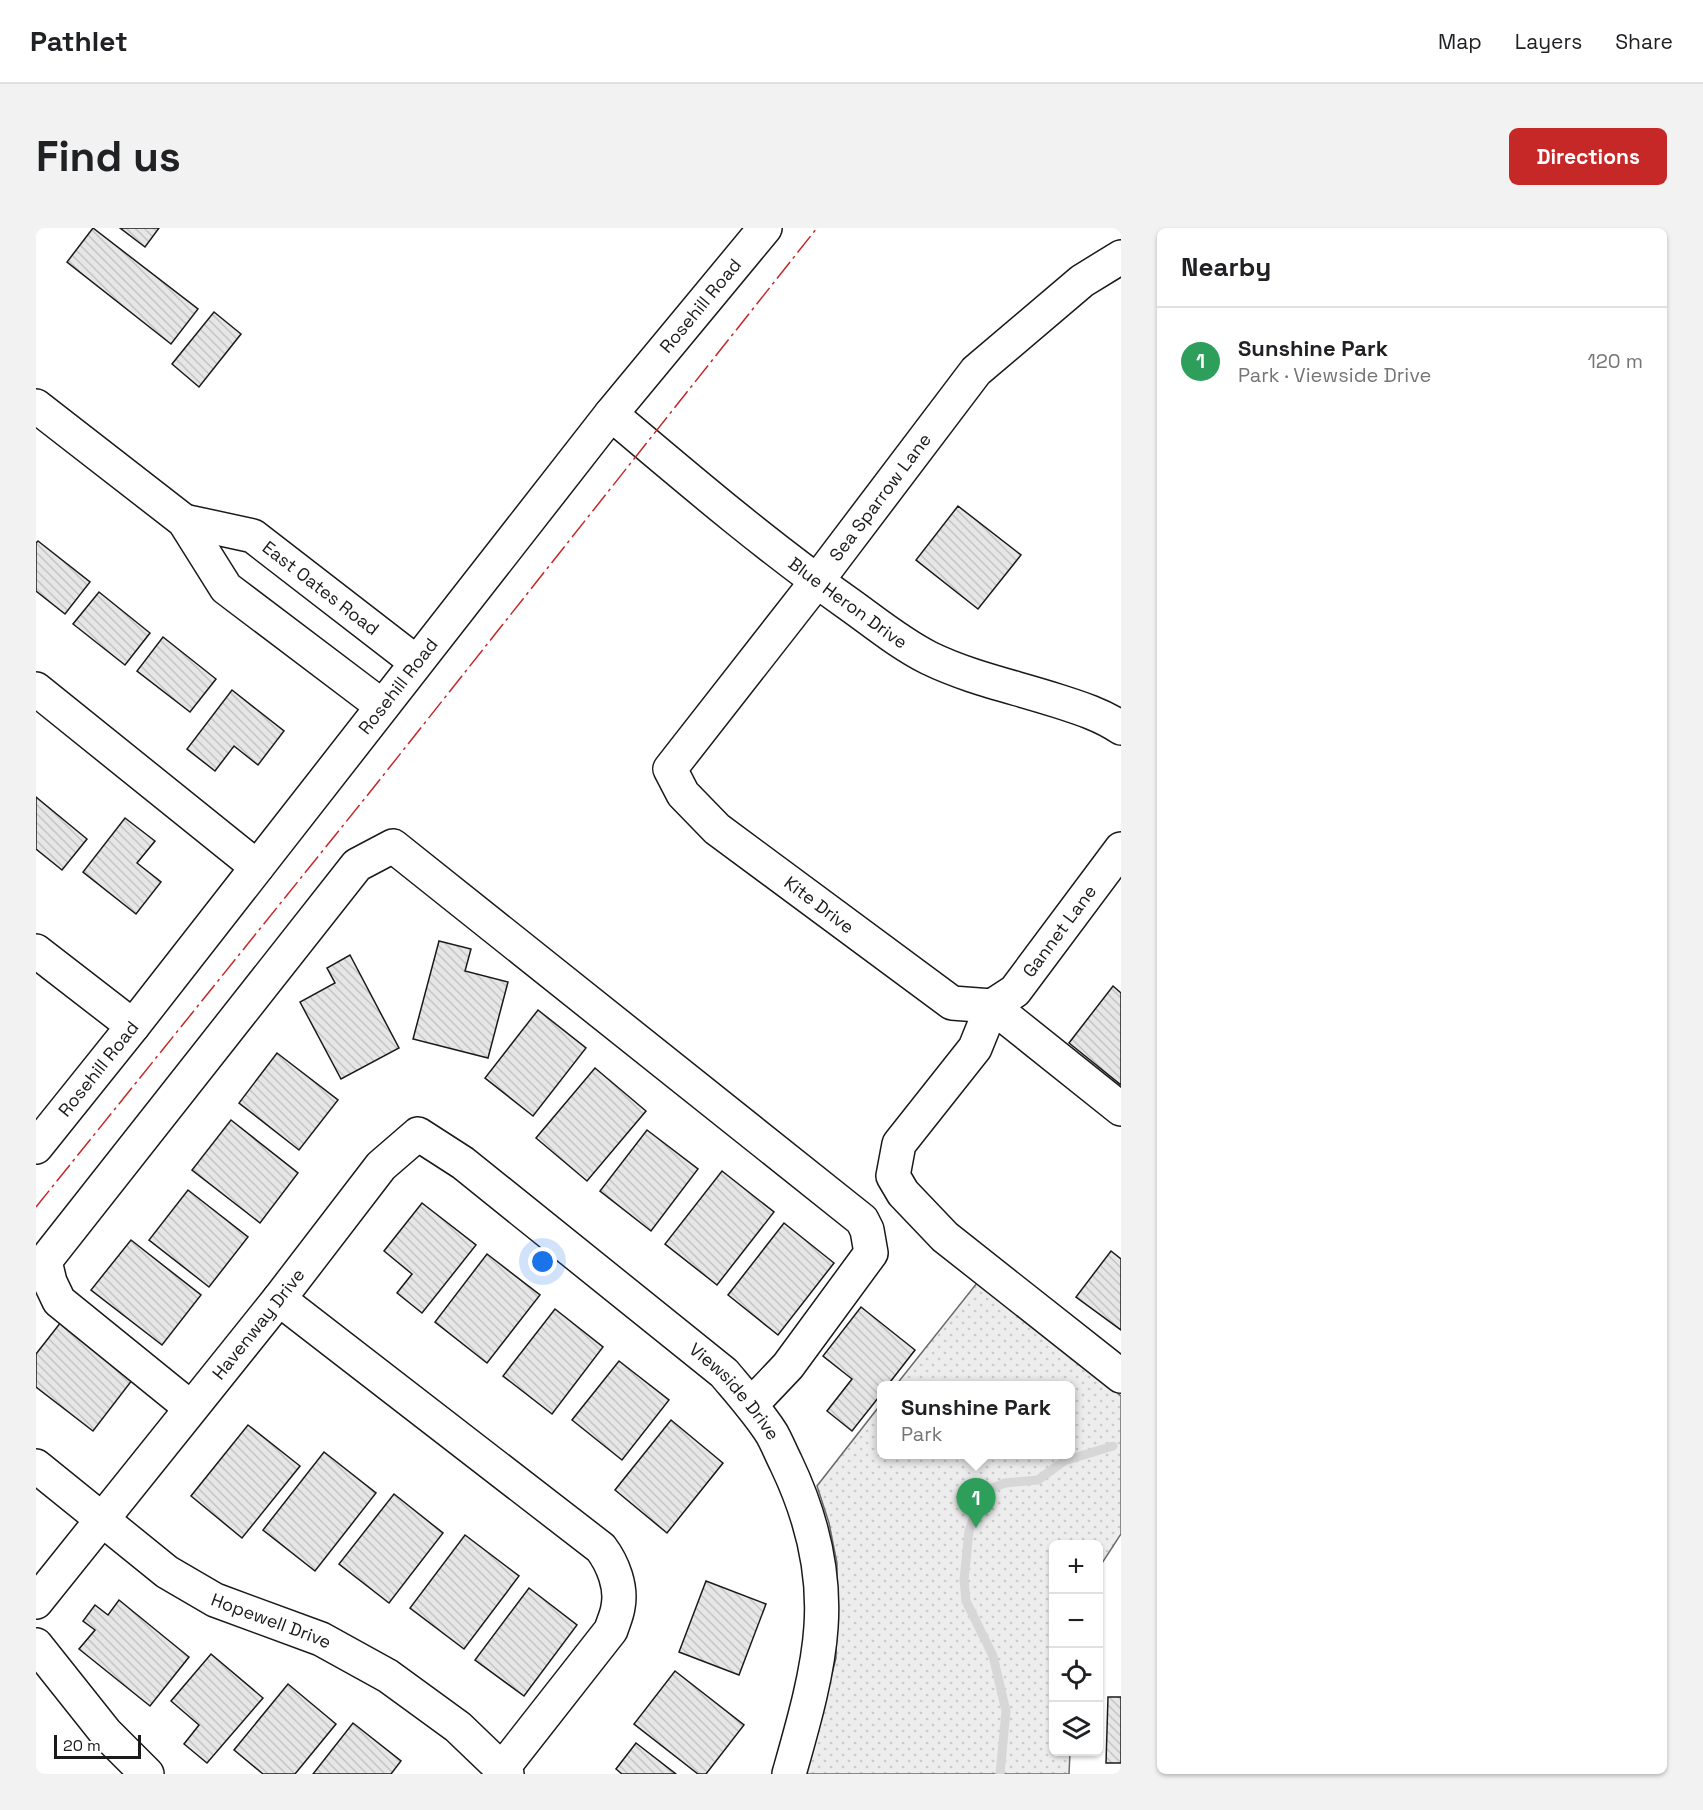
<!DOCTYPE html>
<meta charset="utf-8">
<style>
:root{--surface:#fff;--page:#f2f2f2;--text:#202124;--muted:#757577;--line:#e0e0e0;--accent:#c62828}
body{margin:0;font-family:"Space Grotesk",sans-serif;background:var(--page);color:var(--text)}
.controls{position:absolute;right:18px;bottom:18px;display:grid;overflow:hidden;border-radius:9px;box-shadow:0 2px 4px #0004}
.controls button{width:54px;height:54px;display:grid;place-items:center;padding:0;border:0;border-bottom:2px solid var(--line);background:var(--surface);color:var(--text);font:30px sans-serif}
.scale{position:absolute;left:18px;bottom:15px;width:87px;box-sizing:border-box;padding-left:6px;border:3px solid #1a1a1a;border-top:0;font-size:16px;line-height:21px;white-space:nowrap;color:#1a1a1a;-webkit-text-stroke:4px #fff;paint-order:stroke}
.you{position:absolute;left:507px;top:1034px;width:21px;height:21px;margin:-15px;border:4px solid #fff;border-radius:50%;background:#1a73e8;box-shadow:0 0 0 9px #1a73e833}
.badge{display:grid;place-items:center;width:39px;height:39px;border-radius:50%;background:var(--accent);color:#fff;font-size:20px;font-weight:700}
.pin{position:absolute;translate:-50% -50px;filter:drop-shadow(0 2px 3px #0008)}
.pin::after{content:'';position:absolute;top:32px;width:21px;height:18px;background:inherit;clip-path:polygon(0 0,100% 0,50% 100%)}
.popup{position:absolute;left:841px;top:1153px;width:198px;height:78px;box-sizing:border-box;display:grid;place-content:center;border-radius:9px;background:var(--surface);filter:drop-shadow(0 2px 4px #0005);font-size:20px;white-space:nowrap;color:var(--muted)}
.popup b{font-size:22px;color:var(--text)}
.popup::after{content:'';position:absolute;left:50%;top:100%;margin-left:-12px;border:12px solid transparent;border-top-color:var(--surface)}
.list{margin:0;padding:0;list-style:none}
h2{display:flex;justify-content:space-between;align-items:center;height:78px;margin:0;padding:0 24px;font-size:26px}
h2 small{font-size:20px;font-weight:400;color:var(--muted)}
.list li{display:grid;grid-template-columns:39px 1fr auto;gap:18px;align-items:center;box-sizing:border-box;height:108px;padding:0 24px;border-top:2px solid var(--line)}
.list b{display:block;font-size:22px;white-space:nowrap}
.list p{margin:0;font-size:20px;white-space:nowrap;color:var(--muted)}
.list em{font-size:20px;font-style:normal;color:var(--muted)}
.icon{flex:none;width:33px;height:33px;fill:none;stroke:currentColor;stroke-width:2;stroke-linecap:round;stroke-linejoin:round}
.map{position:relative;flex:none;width:1085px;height:1546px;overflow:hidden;border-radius:9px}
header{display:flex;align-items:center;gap:36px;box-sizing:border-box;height:84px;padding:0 30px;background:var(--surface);border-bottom:2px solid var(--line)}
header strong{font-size:28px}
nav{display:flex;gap:33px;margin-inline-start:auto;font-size:21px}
.intro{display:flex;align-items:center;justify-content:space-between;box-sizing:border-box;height:144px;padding:0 36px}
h1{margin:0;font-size:42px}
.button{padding:15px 27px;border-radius:9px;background:var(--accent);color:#fff;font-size:21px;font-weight:700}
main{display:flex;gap:36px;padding:0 36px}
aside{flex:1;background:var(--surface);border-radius:9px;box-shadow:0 2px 4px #0004}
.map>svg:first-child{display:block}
.park{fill:url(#park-dots);stroke:#6a6a6a;stroke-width:1.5}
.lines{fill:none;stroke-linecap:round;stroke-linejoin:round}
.stream{stroke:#d7d7d7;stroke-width:9}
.building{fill:url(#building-back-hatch);stroke:#1a1a1a;stroke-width:1.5}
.minor-casing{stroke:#1a1a1a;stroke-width:36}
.minor{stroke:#fff;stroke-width:33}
.power{stroke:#c62828;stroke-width:1.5;stroke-dasharray:21 4.5 3 4.5;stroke-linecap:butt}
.labels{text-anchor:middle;stroke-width:4.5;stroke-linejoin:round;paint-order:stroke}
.street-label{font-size:18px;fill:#1a1a1a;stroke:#fff}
</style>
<header>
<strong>Pathlet</strong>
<nav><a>Map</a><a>Layers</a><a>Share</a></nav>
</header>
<div class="intro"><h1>Find us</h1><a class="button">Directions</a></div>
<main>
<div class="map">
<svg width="1085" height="1546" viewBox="0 0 1085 1546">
<defs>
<pattern id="park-dots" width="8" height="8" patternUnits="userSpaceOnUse" patternTransform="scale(1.5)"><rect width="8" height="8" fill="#ededed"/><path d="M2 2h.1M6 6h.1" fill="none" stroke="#cbcbcb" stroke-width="1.8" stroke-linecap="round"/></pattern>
<pattern id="building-back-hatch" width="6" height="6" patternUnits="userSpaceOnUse" patternTransform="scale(1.5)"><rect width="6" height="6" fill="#e6e6e6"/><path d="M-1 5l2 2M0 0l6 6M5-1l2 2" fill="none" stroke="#c5c5c5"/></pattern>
</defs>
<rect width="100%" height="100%" fill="#fff"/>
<path class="park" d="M941 1055 1085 1168V1306L1066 1335 1063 1347 1062 1316H1017V1524H1034L1033 1546H770L800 1430 801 1335 793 1295 781 1258 845 1176 846 1226H1034V1158L860 1157Z"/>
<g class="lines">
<path class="stream" d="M964 1546 970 1483 957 1428 930 1373 928 1352 933 1303 943 1275 951 1262 969 1255 1002 1252 1028 1233 1077 1218"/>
</g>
<g class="building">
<path d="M57 0 162 81 135 116 31 34Z"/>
<path d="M84 0H123L109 19Z"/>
<path d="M178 84 205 106 163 159 136 136Z"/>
<path d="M922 278 985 327 942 381 880 332Z"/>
<path d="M2 313 54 354 29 386 0 363V315Z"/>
<path d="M63 364 114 405 89 437 37 396Z"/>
<path d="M127 409 180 451 154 484 101 443Z"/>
<path d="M196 462 248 503 222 537 198 518 179 543 151 521Z"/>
<path d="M0 569 51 611 26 642 0 621Z"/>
<path d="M89 590 119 613 101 635 125 654 100 686 47 644Z"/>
<path d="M403 713 435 721 429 743 472 754 452 830 377 811Z"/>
<path d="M314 727 363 820 305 851 264 774 299 755 291 740Z"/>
<path d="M1077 758 1085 765V857L1033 815Z"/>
<path d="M502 782 550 820 497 888 449 850Z"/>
<path d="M241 825 302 872 263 922 203 875Z"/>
<path d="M559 840 610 883 551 953 500 910Z"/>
<path d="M195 892 262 945 224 995 156 942Z"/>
<path d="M611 902 662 941 615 1003 564 963Z"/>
<path d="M686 943 738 984 681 1057 629 1016Z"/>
<path d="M152 962 212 1009 173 1059 113 1012Z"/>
<path d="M386 975 440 1017 386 1085 361 1065 376 1046 348 1023Z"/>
<path d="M748 995 798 1035 742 1107 692 1067Z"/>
<path d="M95 1012 165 1067 126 1117 55 1062Z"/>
<path d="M1075 1023 1085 1031V1102L1040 1069Z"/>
<path d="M451 1026 504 1067 451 1135 399 1094Z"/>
<path d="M825 1079 879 1122 851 1158H846V1165L816 1203 791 1183 816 1151 787 1128Z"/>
<path d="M519 1081 567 1119 516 1186 467 1148Z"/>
<path d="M25 1094 97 1151 57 1203 0 1159V1126Z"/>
<path d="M583 1133 633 1172 586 1232 536 1192Z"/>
<path d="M635 1192 687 1235 631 1305 579 1262Z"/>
<path d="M212 1197 264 1238 206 1310 155 1268Z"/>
<path d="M288 1224 340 1265 279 1343 227 1302Z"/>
<path d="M358 1266 407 1305 353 1375 303 1336Z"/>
<path d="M429 1307 483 1348 428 1421 374 1380Z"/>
<path d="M670 1353 730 1376 703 1447 643 1424Z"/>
<path d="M493 1360 541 1397 488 1468 439 1432Z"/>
<path d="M83 1372 153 1429 114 1478 43 1421 59 1402 47 1393 59 1377 72 1387Z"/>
<path d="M175 1426 227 1470 171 1535 148 1516 163 1497 135 1473Z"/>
<path d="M639 1443 708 1497 670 1546H662L598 1496Z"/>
<path d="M252 1456 300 1496 259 1546H227L198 1522Z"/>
<path d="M1072 1469H1085V1535H1070Z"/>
<path d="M317 1495 365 1533 355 1546H277Z"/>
<path d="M600 1515 640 1546H586L580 1541Z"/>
</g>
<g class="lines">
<g class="minor-casing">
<g id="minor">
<path d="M0 178 148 293 190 360 346 478"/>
<path id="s1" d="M575 186C652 251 728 316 810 374 837 393 863 415 893 430 934 450 979 459 1022 473 1044 480 1066 487 1085 500"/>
<path id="s2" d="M148 293 217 308 380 434"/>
<path d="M0 461 221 639"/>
<path d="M0 723 97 798"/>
<path id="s3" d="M956 778 916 775 681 601 647 566 634 541 781 353 940 143 1046 53 1085 29"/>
<path d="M956 778 939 820 863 916 857 948 867 965 909 1009 1085 1148"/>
<path id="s4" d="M956 778 979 763 1085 621"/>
<path d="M956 778 1085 881"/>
<path id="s5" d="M0 919 97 798 575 186 729 0"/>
<path d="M243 1071 565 1320C577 1336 586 1359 582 1379 581 1387 577 1395 575 1402L466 1541"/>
<path d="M155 1180 23 1073 14 1054 9 1033 321 637 357 618 826 992 831 1002 835 1025 752 1138 715 1177"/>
<path id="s6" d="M0 1238 131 1344 179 1372 285 1411 352 1448 422 1499 471 1546"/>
<path id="s7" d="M0 1374 243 1071 345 938 382 906 427 935 688 1145C704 1164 722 1184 736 1206 741 1215 745 1225 750 1235 774 1285 789 1342 785 1399 782 1446 766 1500 753 1546"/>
<path d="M0 1417 70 1505 111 1546"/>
</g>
</g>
<use href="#minor" class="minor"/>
<path class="power" d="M0 979 334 564 781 0"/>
</g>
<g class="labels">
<g class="street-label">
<text dy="6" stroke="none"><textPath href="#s5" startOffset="1072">Rosehill Road</textPath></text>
<text dy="6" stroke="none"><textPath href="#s3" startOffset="753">Sea Sparrow Lane</textPath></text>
<text dy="6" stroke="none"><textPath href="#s2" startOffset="156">East Oates Road</textPath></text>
<text dy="6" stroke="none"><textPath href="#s1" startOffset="303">Blue Heron Drive</textPath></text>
<text dy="6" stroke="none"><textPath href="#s5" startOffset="586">Rosehill Road</textPath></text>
<text transform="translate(783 677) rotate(37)" y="6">Kite Drive</text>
<text dy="6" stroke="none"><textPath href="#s4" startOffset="102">Gannet Lane</textPath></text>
<text dy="6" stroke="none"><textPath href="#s5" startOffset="100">Rosehill Road</textPath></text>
<text dy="6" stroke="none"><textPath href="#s7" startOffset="356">Havenway Drive</textPath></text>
<text dy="6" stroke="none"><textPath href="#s7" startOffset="1014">Viewside Drive</textPath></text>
<text dy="6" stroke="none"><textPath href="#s6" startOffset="284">Hopewell Drive</textPath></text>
</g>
</g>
</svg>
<div class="controls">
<button>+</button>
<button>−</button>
<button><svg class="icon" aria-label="locate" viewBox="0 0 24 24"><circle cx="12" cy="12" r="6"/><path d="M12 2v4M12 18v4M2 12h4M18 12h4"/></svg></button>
<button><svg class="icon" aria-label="layers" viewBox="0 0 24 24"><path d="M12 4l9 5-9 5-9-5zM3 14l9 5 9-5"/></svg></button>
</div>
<div class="scale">20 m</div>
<div class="you"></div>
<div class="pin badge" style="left:940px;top:1300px;background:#2e9e5b">1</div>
<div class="popup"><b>Sunshine Park</b>Park</div>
</div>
<aside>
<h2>Nearby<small></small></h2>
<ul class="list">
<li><span class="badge" style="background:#2e9e5b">1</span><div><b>Sunshine Park</b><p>Park · Viewside Drive</p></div><em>120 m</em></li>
</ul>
</aside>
</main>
